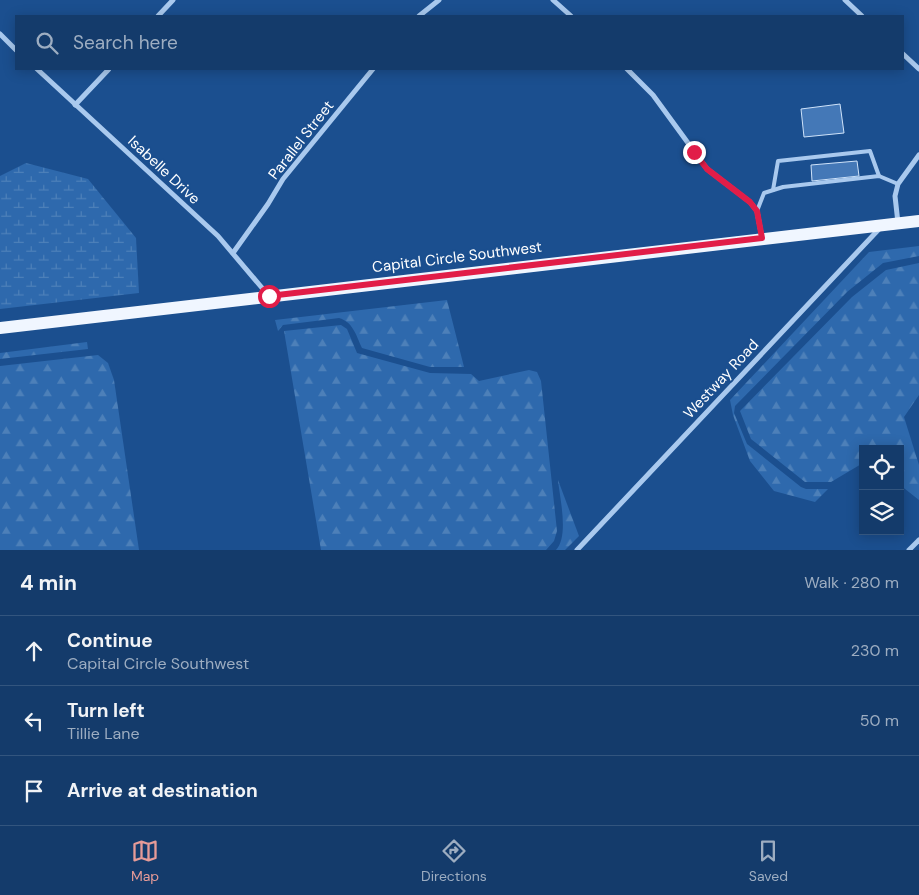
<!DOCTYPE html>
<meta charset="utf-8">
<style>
:root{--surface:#143b6b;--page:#1d4271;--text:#f1f3f6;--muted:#9dadc1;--line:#33557e;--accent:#e69b98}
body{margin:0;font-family:"DM Sans",sans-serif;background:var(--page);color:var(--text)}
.controls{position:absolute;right:15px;bottom:15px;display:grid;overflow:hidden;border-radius:0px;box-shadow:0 2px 12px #0003}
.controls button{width:45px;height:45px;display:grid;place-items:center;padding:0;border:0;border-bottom:1px solid var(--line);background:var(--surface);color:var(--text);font:25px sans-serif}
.stop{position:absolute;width:15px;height:15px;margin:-11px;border:4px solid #e11d48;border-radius:50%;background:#fff}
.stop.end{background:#e11d48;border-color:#fff;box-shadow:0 1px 5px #0008}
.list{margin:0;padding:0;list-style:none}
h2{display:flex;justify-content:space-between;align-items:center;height:65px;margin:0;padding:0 20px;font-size:21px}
h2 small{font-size:16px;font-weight:400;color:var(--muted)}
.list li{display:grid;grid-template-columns:32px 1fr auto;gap:15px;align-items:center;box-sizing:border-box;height:70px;padding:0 20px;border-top:1px solid var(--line)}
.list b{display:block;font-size:19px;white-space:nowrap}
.list p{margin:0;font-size:16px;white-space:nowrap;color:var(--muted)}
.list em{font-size:16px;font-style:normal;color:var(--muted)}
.icon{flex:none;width:28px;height:28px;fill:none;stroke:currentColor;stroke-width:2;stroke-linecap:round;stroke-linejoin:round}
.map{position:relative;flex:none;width:919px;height:550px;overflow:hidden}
.search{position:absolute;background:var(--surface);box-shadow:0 2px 12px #0003;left:15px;right:15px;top:15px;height:55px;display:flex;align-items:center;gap:12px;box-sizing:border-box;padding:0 18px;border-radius:0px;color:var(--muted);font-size:19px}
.sheet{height:275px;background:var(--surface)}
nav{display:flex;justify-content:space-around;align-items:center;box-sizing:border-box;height:70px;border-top:1px solid var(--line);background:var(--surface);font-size:14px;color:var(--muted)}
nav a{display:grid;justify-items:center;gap:2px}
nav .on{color:var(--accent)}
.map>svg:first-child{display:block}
.forest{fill:url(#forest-firs)}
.wetland{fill:url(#wetland-marsh)}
.building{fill:#4478b7;stroke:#cfe3fa}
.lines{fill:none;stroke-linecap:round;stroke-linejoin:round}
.lane{stroke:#a9c9ee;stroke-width:4}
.street{stroke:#a9c9ee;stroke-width:5}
.primary{stroke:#f0f6ff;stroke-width:12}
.route{stroke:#e11d48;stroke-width:6}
.labels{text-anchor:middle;stroke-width:4;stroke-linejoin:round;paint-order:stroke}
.street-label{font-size:15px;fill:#fff;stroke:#1b4f8f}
</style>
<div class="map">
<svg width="919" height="550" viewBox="0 0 919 550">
<defs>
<pattern id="forest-firs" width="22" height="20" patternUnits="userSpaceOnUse" patternTransform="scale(1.25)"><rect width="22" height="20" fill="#2e69ad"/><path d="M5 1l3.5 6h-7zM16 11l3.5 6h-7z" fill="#4d80b9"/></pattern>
<pattern id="wetland-marsh" width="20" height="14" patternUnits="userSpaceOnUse" patternTransform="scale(1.25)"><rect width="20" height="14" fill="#2e69ad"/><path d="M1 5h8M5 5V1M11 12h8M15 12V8" fill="none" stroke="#4d80b9"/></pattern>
</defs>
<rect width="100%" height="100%" fill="#1b4f8f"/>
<g class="forest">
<path d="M919 246V256L883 263 847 292 735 406 734 413 747 444 801 487 806 489H828L815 502 774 491 750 461 733 415 730 400 869 252Z"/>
<path d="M919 263V395L904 417 919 465V500L900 485V449H863V463L831 482H805L751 439 740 411 852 297 886 270Z"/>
<path d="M447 300 464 367H430L362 348C356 335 353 322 339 318L283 325 278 331 275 320Z"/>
<path d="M341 325 347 329 357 353 430 373 471 374 479 381 529 370 537 372 541 381 557 531 554 541 546 550H321L284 331Z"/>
<path d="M87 342 88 349 0 359V353Z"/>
<path d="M98 355 108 363 114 380 139 550H0V366Z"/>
<path d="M558 480 579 536 565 550H556C569 536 560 499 558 480Z"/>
</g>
<path class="wetland" d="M26 163 88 179 136 238 139 293 0 309V176Z"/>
<g class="building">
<path d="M840 104 844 133 804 137 801 109Z"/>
<path d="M857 161 859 176 812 181 811 165Z"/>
</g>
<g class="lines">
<g class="lane">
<path d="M773 190 778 161 870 151 879 176"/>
<path d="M757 211 764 193 783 187 879 176 898 184"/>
</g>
<g class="street">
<path d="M553 0 571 16"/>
<path d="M845 0 862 16"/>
<path d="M158 16 173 0"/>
<path d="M419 16 439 0"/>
<path d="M0 34 16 50"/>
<path d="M903 54 919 69"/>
<path d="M37 69 218 236 268 295"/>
<path d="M627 69 653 95 707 169 750 202 757 211 762 238"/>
<path d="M75 105 109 69"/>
<path d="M898 223 895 196 898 184 919 155"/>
<path d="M233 253 268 204 283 179 373 69"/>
<path d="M577 550 880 228"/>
<path d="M909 550 919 540"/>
</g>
<path class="primary" d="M0 328 919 221"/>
</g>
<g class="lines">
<path class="route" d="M269 296 762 238 757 211 750 202 707 169 694 152"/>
</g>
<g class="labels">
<g class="street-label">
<text transform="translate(301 140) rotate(-52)" y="5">Parallel Street</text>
<text transform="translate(164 170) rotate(43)" y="5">Isabelle Drive</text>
<text transform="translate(457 257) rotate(-7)" y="5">Capital Circle Southwest</text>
<text transform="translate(721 379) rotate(-47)" y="5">Westway Road</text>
</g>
</g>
</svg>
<div class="controls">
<button><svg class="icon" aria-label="locate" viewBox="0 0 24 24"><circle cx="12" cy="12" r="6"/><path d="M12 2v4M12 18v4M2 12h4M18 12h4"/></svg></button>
<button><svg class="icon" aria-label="layers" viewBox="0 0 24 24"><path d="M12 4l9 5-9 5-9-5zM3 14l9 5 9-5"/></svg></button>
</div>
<div class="stop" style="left:269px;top:296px"></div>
<div class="stop end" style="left:694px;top:152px"></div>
<div class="search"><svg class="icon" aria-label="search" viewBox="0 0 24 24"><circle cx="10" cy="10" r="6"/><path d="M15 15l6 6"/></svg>Search here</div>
</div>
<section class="sheet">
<h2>4 min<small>Walk · 280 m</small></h2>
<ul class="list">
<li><svg class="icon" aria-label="ahead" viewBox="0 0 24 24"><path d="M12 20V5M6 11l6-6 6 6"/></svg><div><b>Continue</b><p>Capital Circle Southwest</p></div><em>230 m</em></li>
<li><svg class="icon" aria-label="left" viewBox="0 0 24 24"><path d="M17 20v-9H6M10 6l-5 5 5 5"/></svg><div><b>Turn left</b><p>Tillie Lane</p></div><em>50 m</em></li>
<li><svg class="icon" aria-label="arrive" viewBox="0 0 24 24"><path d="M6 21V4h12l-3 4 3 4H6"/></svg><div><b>Arrive at destination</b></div></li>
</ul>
</section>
<nav>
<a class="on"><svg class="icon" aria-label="map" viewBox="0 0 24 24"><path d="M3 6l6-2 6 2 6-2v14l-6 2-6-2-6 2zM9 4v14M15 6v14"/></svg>Map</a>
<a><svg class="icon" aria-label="directions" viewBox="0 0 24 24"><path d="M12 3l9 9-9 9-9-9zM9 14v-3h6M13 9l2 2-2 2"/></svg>Directions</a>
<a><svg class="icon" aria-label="saved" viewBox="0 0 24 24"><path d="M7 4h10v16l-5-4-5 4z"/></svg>Saved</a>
</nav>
